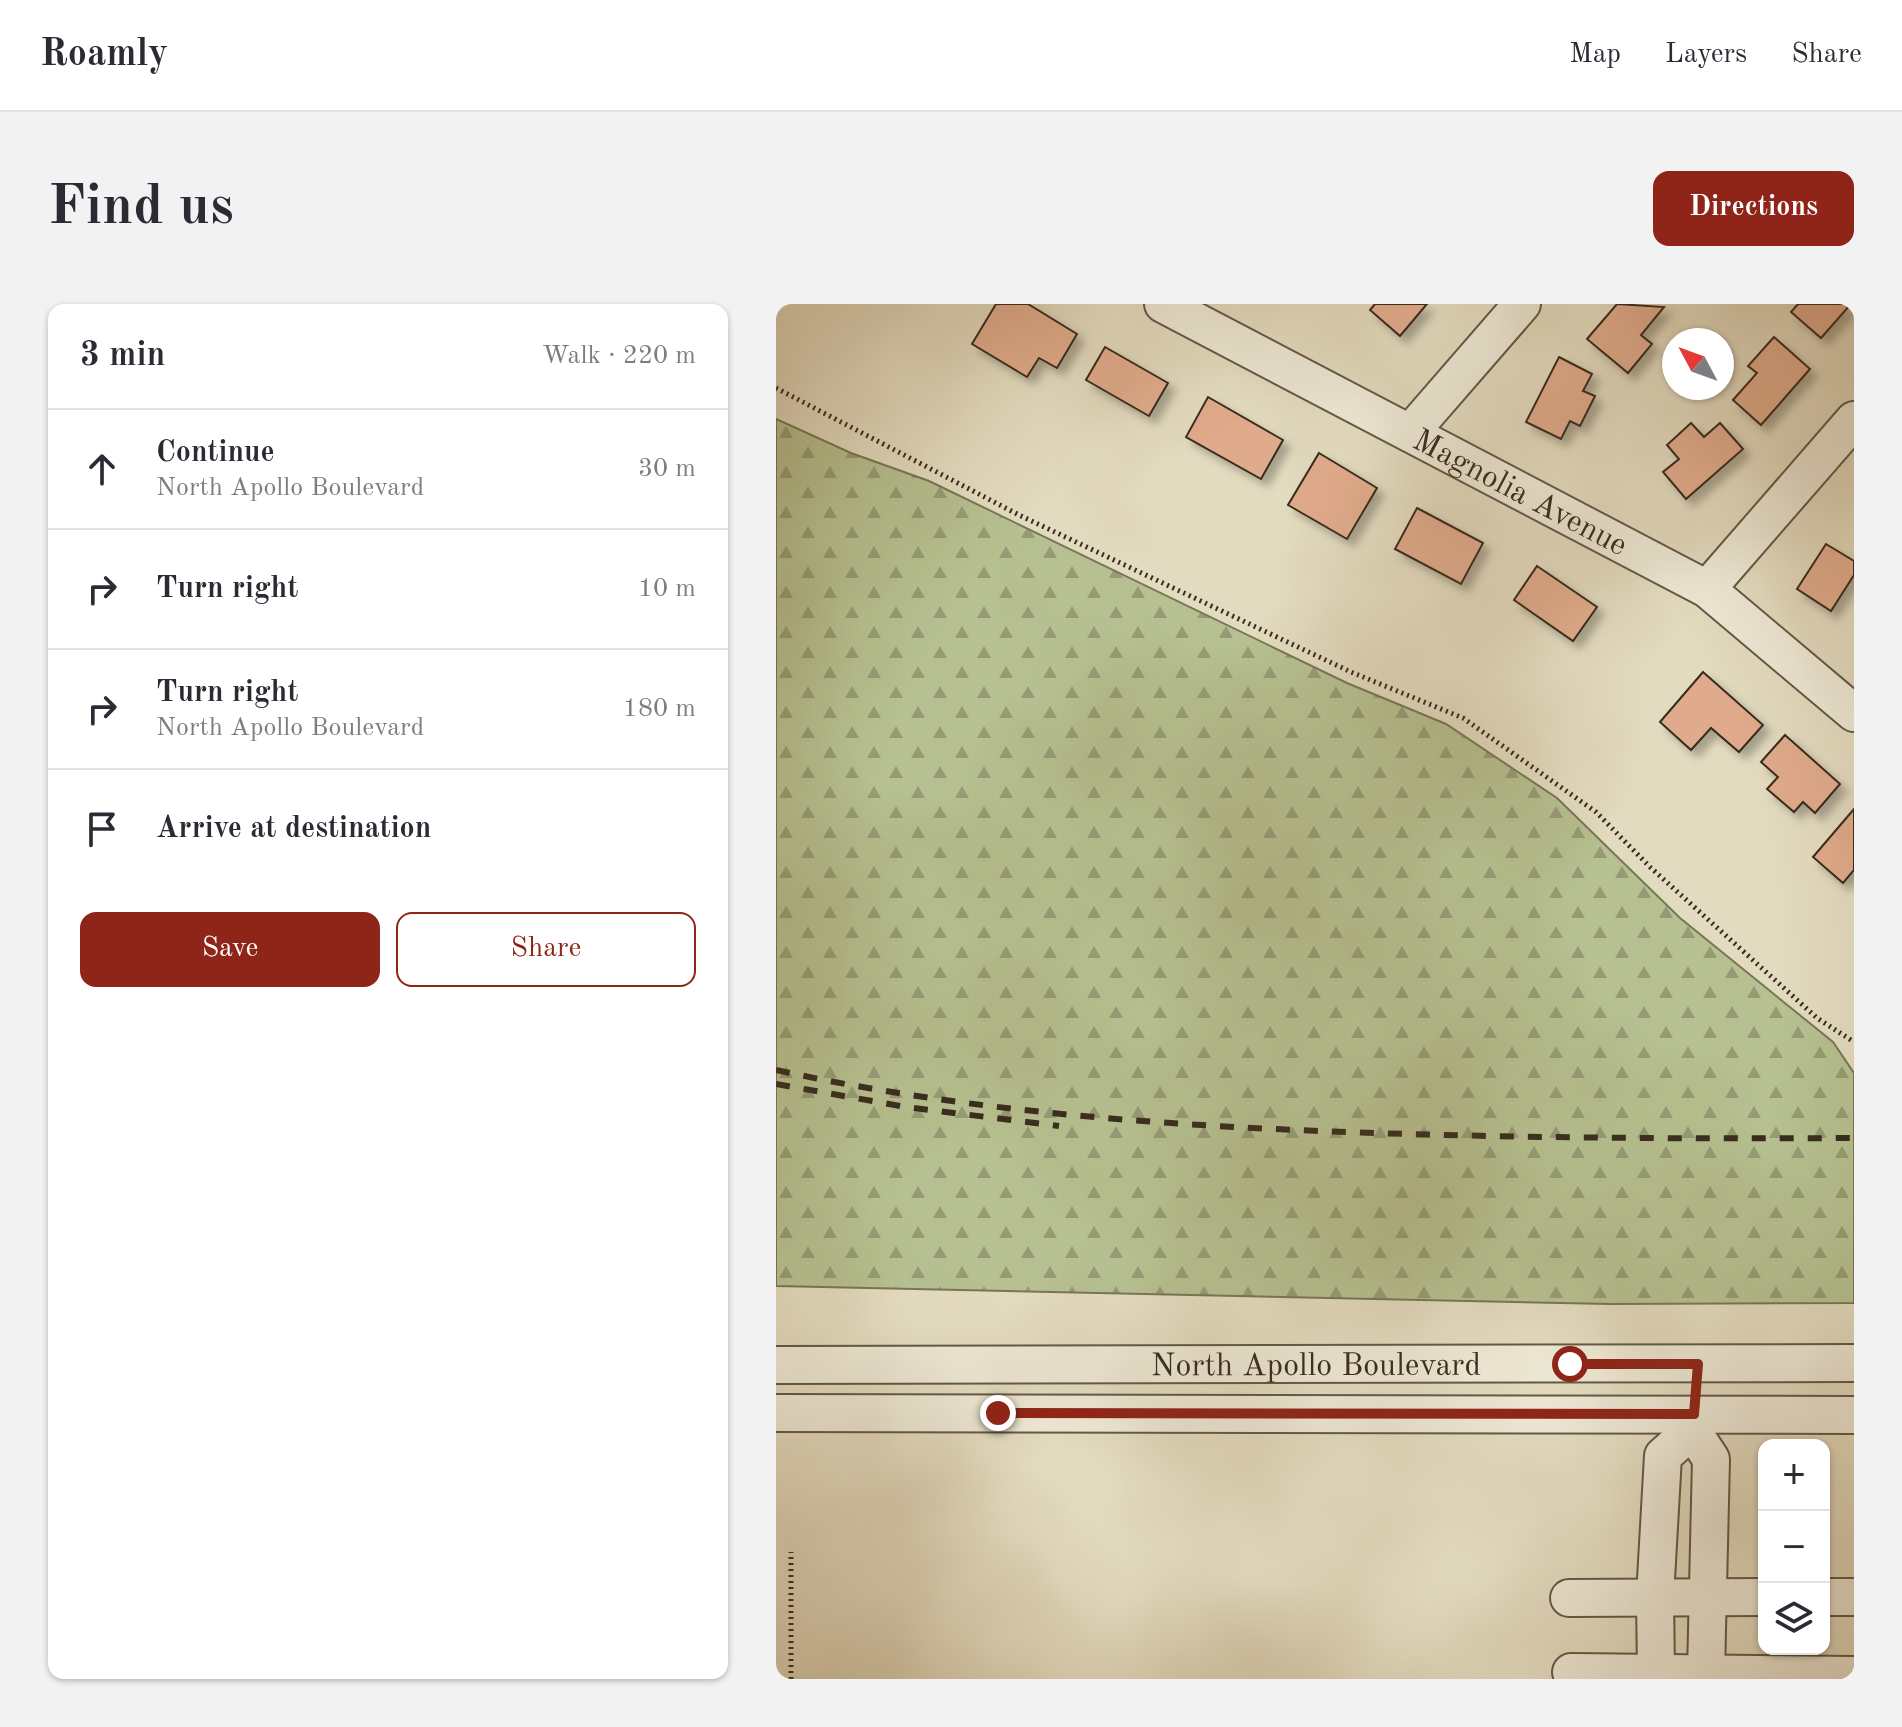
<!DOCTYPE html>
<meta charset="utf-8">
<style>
:root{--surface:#fff;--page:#f2f2f3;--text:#2b2b33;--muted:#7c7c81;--line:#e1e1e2;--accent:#8f2418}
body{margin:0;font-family:"Old Standard TT",serif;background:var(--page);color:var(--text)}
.controls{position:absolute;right:24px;bottom:24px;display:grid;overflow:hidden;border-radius:16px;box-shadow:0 2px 6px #0004}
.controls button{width:72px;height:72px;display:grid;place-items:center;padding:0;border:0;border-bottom:2px solid var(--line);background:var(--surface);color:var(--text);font:40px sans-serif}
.compass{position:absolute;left:886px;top:24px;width:72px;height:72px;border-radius:50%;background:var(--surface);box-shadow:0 2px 6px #0004;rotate:311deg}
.stop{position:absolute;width:24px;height:24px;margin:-18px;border:6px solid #8f2418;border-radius:50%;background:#fff}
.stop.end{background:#8f2418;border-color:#fff;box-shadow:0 2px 8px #0008}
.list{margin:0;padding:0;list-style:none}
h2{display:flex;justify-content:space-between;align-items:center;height:104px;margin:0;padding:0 32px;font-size:34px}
h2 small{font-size:26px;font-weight:400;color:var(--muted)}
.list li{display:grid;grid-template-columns:52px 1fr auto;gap:24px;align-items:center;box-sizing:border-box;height:120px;padding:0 32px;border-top:2px solid var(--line)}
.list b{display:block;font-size:30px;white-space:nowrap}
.list p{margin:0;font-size:26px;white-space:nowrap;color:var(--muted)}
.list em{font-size:26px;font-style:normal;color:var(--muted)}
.actions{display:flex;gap:16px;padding:24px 32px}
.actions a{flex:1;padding:18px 0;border:2px solid var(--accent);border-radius:16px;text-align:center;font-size:28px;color:var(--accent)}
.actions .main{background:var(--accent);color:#fff}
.icon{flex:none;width:44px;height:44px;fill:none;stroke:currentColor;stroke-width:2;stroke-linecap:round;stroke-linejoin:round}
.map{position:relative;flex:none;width:1078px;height:1375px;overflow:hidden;border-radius:16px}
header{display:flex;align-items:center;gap:48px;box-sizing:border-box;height:112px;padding:0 40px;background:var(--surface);border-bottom:2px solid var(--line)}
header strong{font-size:38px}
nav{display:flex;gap:44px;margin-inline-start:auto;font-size:28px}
.intro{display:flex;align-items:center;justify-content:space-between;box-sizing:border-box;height:192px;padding:0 48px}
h1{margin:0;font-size:56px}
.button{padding:20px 36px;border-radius:16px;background:var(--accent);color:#fff;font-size:28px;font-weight:700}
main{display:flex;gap:48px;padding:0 48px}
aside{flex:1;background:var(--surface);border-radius:16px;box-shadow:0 2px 6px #0004}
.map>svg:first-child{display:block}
.forest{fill:url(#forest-firs);stroke:#787657;stroke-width:2}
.building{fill:#e0ab8c;stroke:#392c1e;stroke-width:2;filter:url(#shadow)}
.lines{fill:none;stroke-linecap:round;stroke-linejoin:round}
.minor-casing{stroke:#645846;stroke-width:40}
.path{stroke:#392c1e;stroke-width:5;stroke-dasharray:2 4;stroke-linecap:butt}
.minor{stroke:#ede8d5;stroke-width:36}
.rail{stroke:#392c1e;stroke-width:6;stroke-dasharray:14 14;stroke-linecap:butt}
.route{stroke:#8f2418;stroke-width:10}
.labels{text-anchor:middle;stroke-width:6;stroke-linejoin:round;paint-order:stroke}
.street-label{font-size:32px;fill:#392c1e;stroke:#ede8d5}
</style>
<header>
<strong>Roamly</strong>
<nav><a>Map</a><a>Layers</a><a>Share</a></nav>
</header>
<div class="intro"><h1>Find us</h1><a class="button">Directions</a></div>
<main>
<aside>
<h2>3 min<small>Walk · 220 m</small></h2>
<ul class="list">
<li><svg class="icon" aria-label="ahead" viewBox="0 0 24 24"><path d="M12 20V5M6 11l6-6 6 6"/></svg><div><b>Continue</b><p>North Apollo Boulevard</p></div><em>30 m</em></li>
<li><svg class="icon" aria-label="right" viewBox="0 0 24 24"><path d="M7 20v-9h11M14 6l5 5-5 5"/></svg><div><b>Turn right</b></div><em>10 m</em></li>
<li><svg class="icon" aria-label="right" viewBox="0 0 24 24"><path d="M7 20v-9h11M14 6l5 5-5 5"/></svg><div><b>Turn right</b><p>North Apollo Boulevard</p></div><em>180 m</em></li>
<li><svg class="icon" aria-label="arrive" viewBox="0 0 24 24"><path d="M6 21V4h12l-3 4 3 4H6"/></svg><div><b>Arrive at destination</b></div></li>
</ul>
<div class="actions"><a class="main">Save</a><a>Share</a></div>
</aside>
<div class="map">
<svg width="1078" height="1375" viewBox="0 0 1078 1375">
<defs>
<pattern id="forest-firs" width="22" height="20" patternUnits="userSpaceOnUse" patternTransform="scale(2)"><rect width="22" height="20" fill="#b6c090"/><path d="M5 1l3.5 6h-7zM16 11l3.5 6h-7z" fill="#959c75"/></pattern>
<filter id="shadow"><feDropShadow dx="7" dy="7" stdDeviation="4" flood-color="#0004"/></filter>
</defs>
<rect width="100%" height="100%" fill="#e3dbbf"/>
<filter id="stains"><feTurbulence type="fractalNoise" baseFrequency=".0025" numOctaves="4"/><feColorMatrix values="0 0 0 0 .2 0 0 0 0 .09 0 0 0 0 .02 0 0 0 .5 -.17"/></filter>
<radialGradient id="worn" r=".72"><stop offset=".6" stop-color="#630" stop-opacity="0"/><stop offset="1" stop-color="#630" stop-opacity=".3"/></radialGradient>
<path class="forest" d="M0 115 75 149 153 177 571 379 670 420 781 494 904 614 1057 738 1078 769V999L833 1000 0 982Z"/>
<g class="building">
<path d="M220 0H252L301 30 281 64 263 54 251 73 196 40Z"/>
<path d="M599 0H651L624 32 594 6Z"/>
<path d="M841 0 888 3 865 31 876 40 852 69 811 35Z"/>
<path d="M1022 0H1075L1045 34 1015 8Z"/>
<path d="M998 33 1034 65 985 121 957 96 981 69 972 62Z"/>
<path d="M329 43 392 79 373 112 310 76Z"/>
<path d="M783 53 816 70 807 87 819 92 804 122 794 117 785 135 750 118Z"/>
<path d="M432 93 507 136 485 175 410 133Z"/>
<path d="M915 119 928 133 944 119 967 145 910 195 887 168 903 155 891 141Z"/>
<path d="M543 149 601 184 571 235 512 201Z"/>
<path d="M641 204 707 239 685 280 619 245Z"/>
<path d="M1050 240 1078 257V271L1055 307 1021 285Z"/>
<path d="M761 262 821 303 797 337 738 296Z"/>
<path d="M927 368 987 421 963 448 935 424 915 446 884 418Z"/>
<path d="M1009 431 1064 480 1039 509 1027 498 1018 508 991 485 1002 473 985 458Z"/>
<path d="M1078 505V566L1067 579 1037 553Z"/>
</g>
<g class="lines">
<g class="minor-casing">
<g id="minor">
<path id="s1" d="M387 0 931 285 1078 409"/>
<path d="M634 129 746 0"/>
<path d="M931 285 1078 116"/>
<path id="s2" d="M0 1061 1078 1059"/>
<path d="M0 1109 1078 1111"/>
<path d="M1048 1293H1078"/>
<path d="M793 1294 988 1293"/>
<path d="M795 1368 1078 1371"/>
<path d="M880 1369 879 1293 887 1152 916 1126 935 1155 930 1369"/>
</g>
</g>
<g class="path">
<path d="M0 84 243 211 575 368 687 414 820 508 874 563 1041 714 1078 738"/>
<path d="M15 1375V1248"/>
</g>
<use href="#minor" class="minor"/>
<g class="rail">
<path d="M0 766C187 807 379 821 570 828 740 834 908 835 1078 834"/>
<path d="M0 780 130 803 283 822"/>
</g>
</g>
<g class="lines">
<path class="route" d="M222 1109 918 1110 922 1060H794"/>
</g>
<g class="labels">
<g class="street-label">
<text dy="11" stroke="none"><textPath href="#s1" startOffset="404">Magnolia Avenue</textPath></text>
<text dy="11" stroke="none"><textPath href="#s2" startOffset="540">North Apollo Boulevard</textPath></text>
</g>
</g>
<rect width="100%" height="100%" filter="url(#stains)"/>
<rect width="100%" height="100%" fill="url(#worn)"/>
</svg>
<div class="controls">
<button>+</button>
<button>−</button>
<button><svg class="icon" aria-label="layers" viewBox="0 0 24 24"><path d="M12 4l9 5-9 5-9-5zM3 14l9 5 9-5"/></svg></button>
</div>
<svg class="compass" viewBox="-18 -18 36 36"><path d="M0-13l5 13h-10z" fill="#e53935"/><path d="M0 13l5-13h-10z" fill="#7c7c81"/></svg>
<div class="stop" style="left:794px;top:1060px"></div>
<div class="stop end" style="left:222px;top:1109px"></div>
</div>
</main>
